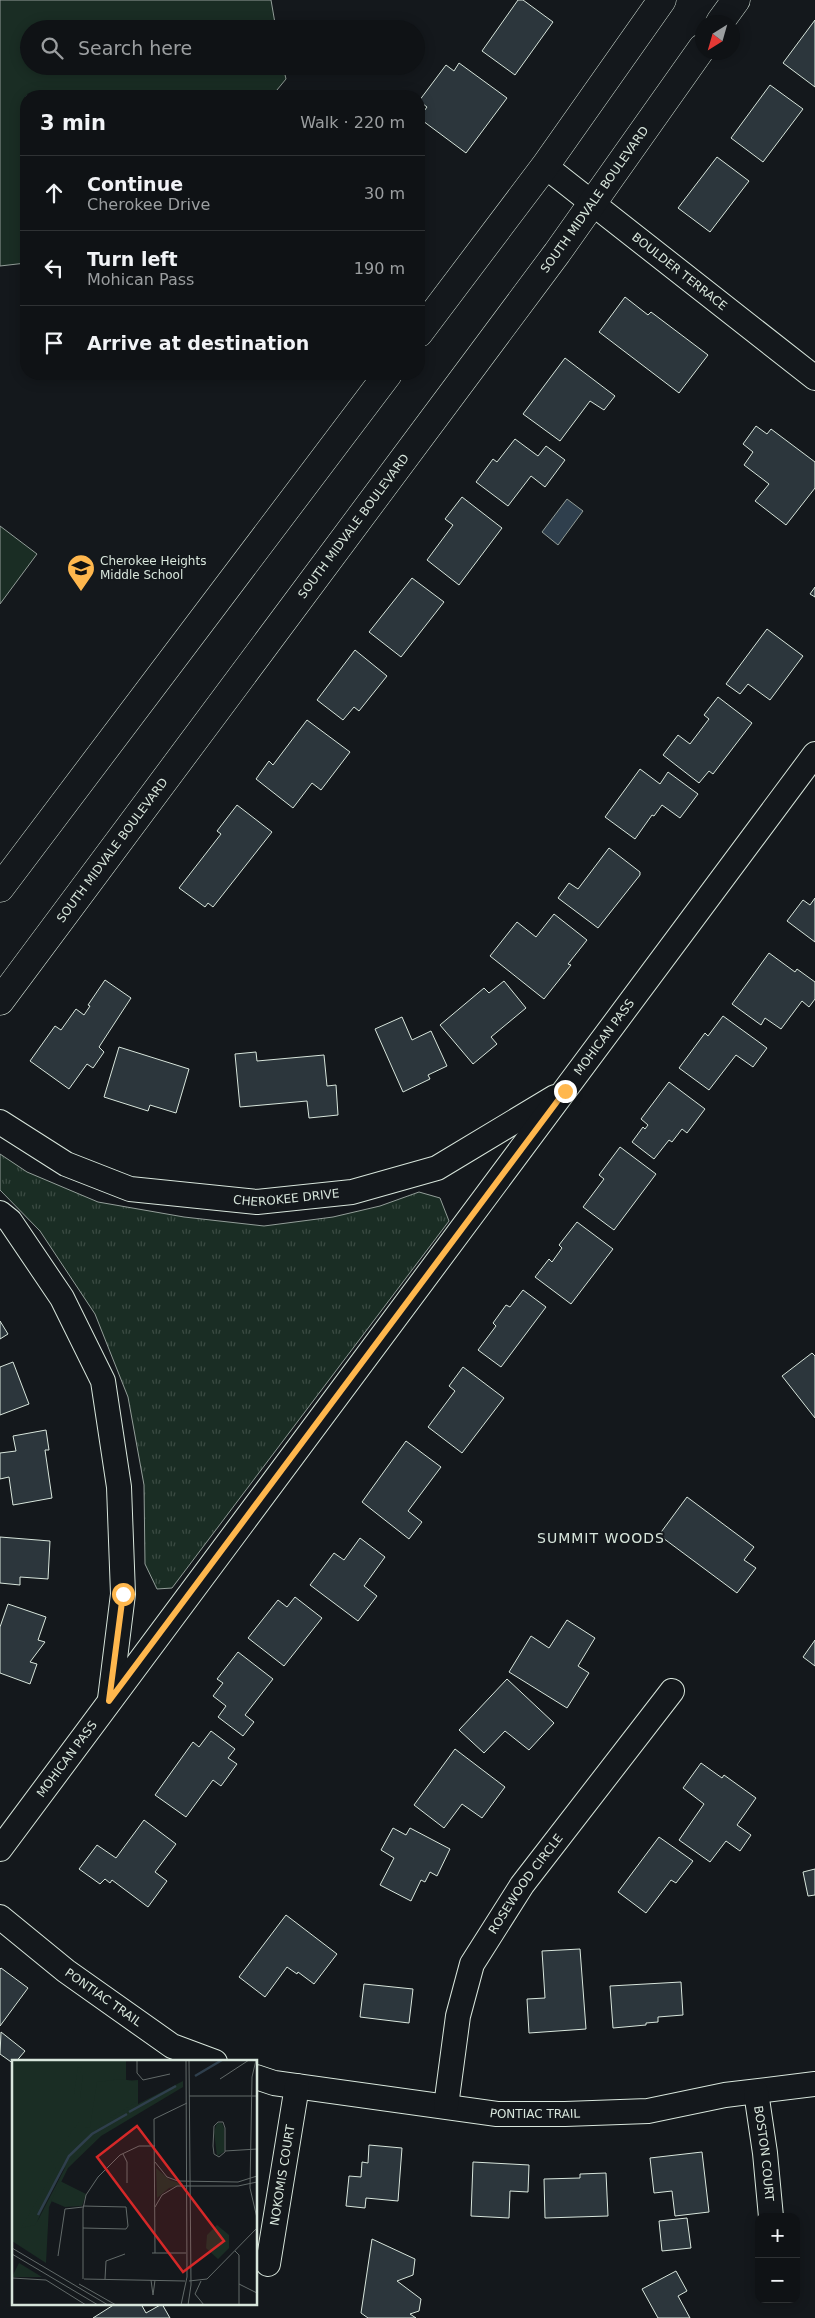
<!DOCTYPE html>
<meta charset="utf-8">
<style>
:root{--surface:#0f1215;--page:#1d2022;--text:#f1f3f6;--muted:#9b9ea0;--line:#2f3234}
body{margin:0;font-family:"DejaVu Sans",sans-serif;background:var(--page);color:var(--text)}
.controls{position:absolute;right:15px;bottom:15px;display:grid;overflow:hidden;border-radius:10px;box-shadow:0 2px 12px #0003}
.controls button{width:45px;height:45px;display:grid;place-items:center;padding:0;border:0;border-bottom:1px solid var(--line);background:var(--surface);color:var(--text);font:25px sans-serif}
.compass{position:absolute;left:695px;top:15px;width:45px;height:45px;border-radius:50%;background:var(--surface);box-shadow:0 2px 12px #0003;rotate:217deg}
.stop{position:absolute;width:15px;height:15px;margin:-11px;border:4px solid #ffb74d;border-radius:50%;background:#fff}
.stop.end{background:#ffb74d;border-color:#fff;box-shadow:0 1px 5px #0008}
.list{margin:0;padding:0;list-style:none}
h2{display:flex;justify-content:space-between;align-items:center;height:65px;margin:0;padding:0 20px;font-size:21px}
h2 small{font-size:16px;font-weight:400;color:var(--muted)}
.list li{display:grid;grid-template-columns:32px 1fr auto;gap:15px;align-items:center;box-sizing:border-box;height:75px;padding:0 20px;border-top:1px solid var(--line)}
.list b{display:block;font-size:19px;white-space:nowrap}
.list p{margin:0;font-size:16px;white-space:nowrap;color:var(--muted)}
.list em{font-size:16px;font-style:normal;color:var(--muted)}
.icon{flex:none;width:28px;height:28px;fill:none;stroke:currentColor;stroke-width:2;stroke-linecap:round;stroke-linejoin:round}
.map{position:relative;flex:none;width:815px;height:2318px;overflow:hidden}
.search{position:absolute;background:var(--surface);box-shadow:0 2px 12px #0003;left:20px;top:20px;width:405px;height:55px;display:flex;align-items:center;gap:12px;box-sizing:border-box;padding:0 18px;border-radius:28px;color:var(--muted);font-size:19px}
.panel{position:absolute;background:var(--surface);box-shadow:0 2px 12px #0003;left:20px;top:90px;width:405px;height:290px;border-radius:20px}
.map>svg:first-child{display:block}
.grass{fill:url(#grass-tufts);stroke:#939e99}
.park{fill:#1a2d24;stroke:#939e99}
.water{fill:#2f3f4d;stroke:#939e99}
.building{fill:#2c363c;stroke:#d8e6dc}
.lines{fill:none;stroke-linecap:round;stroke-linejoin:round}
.minor-casing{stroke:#d8e6dc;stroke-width:26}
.secondary-casing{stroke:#d8e6dc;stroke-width:29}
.minor{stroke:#14181c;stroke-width:24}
.secondary{stroke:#14181c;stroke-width:28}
.route{stroke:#ffb74d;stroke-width:6}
.labels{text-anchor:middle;stroke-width:4;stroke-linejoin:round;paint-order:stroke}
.street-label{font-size:12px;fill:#d8e6dc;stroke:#14181c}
.poi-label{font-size:12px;fill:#d8e6dc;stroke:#14181c;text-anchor:start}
.neighbourhood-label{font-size:14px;letter-spacing:1px;fill:#d8e6dc;stroke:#14181c}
.inset-river{fill:none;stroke:#2f3f4d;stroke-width:2.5}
.inset-road{fill:none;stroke:#626a69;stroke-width:1}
.view{fill:#d62828;fill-opacity:0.15;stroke:#d62828;stroke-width:2.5}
.inset-edge{fill:none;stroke:#d8e6dc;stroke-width:2.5}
</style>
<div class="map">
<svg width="815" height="2318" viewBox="0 0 815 2318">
<defs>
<pattern id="grass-tufts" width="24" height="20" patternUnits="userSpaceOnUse" patternTransform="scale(1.25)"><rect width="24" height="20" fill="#1a2d24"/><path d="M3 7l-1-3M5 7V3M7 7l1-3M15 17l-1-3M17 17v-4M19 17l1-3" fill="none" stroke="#3b4b43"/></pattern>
</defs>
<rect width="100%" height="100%" fill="#14181c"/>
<path class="grass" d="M0 1154 27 1172 98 1202 184 1217 264 1226 333 1217 380 1206 419 1192 440 1198 449 1221 172 1588 157 1589 145 1564 144 1485 128 1397 95 1314 40 1231 0 1190Z"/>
<g class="park">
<path d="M0 0H271L276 29H29V66H283L286 79 272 96H26V263L0 266Z"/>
<path d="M0 526 37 554 0 604Z"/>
</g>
<path class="water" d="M567 499 583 511 558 545 542 532Z"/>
<g class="building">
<path d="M518 0H523L553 22 515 75 482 51Z"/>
<path d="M815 20V87L783 63Z"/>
<path d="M459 63 507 98 466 153 419 118 427 107 419 101 446 65 454 71Z"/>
<path d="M770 85 803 109 763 162 731 138Z"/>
<path d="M717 157 749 181 710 232 678 208Z"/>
<path d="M625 297 648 315 651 312 708 355 679 393 599 332Z"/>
<path d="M565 358 615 396 604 410 590 401 560 441 523 414Z"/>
<path d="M756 426 767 434 771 429 815 462V488L786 525 755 501 769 484 744 465 753 452 743 444Z"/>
<path d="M515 439 538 456 546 446 565 460 545 487 531 476 508 506 476 482 493 459 497 462Z"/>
<path d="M462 497 502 528 459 585 427 560 453 525 445 519Z"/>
<path d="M412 578 444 602 401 657 369 632Z"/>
<path d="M815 587V597L810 594Z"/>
<path d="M767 629 803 656 770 700 748 684 740 694 726 684Z"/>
<path d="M355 650 387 676 359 711 354 707 343 720 317 700Z"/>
<path d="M718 697 752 723 713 774 709 771 699 783 663 755 678 735 690 744 709 719 704 715Z"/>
<path d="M307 720 350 752 321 790 312 783 293 808 256 779 269 761 273 765Z"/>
<path d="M640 769 660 784 668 772 698 794 680 818 662 805 654 816 652 815 635 839 605 817Z"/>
<path d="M237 805 272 832 213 907 208 903 205 907 179 888 221 834 217 831Z"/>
<path d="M609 848 640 872V875L598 928 558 898 569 883 578 889Z"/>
<path d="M815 898V942L787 921 803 900 810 905Z"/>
<path d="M554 914 587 940 568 964 571 965 544 999 490 956 517 922 536 937Z"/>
<path d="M769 953 795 972 797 969 815 982V999L809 1007 802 1001 781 1029 765 1018 761 1025 732 1004Z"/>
<path d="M105 980 131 998 99 1047 104 1052 93 1068 87 1064 69 1089 30 1061 55 1026 61 1030 76 1009 84 1015 90 1006 88 1005Z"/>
<path d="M504 981 526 1008 491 1037 497 1044 473 1064 440 1025 484 988 489 993Z"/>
<path d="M723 1016 767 1048 753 1067 736 1055 709 1090 679 1068 705 1033 708 1036Z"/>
<path d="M402 1017 412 1040 431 1031 447 1066 428 1075 430 1079 403 1092 375 1029Z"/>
<path d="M119 1047 189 1069 176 1113 150 1105 148 1111 104 1097Z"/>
<path d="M256 1052 257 1061 324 1055 327 1086 336 1085 338 1115 309 1118 307 1101 240 1107 235 1054Z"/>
<path d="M669 1082 705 1109 687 1133 682 1129 672 1142 669 1140 654 1159 632 1142 643 1127 645 1129 648 1125 641 1119Z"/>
<path d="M620 1147 656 1174 614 1230 583 1207 604 1179 599 1175Z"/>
<path d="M577 1222 613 1249 571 1304 535 1277 549 1259 552 1262 562 1248 559 1245Z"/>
<path d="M523 1290 546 1307 501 1367 478 1350 496 1326 493 1323 506 1305 510 1307Z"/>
<path d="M0 1321 8 1334 0 1339Z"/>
<path d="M812 1353 815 1356V1418L782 1376Z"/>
<path d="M13 1362 29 1404 0 1415V1367Z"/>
<path d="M463 1367 504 1398 462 1453 428 1427 455 1391 449 1386Z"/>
<path d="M46 1430 49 1450H45L52 1498 13 1505 9 1477 0 1479V1453L16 1451 13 1436Z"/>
<path d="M406 1441 441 1467 408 1511 422 1522 409 1539 362 1502Z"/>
<path d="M687 1497 754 1547 744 1560 756 1568 737 1593 659 1535Z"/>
<path d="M0 1537 50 1541 48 1579 20 1577V1585L0 1583Z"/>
<path d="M360 1538 385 1557 364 1586 377 1596 358 1621 310 1585 334 1553 344 1560Z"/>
<path d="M295 1597 322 1618 284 1666 248 1638 278 1600 287 1607Z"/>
<path d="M8 1604 46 1617 38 1640 45 1642 30 1662 37 1664 30 1684 0 1673V1627Z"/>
<path d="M567 1620 595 1638 578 1666 589 1673 567 1708 509 1672 531 1636 549 1648Z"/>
<path d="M815 1640V1666L803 1657Z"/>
<path d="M238 1652 273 1679 245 1715 254 1722 243 1736 218 1717 226 1706 213 1696 223 1683 217 1679Z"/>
<path d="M507 1679 554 1723 529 1750 505 1731 484 1753 459 1730Z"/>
<path d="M211 1731 235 1749 228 1758 237 1764 221 1786 213 1780 186 1817 155 1795 193 1742 199 1747Z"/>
<path d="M455 1749 505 1787 482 1818 462 1804 444 1828 414 1805Z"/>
<path d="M701 1763 722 1778 724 1775 756 1798 737 1825 751 1835 740 1851 726 1841 710 1862 679 1840 704 1804 683 1788Z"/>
<path d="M144 1820 176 1844 155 1872 167 1881 148 1907 112 1880 110 1883 105 1879 100 1884 79 1869 97 1845 116 1858Z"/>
<path d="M393 1828 406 1835 410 1828 450 1849 437 1876 430 1872 425 1882 421 1880 411 1901 380 1885 394 1858 381 1850Z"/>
<path d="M659 1837 693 1861 676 1883 671 1880 646 1913 618 1892Z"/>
<path d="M815 1869V1895L808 1896 803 1872Z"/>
<path d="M286 1915 337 1954 314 1984 298 1972 297 1974 287 1967 265 1997 239 1977Z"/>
<path d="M580 1949 586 2029 529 2033 527 1999 545 1998 542 1951Z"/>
<path d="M1 1968 28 1988 0 2026V1969Z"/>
<path d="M681 1982 683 2015 658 2017V2022L646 2023V2025L613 2028 610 1986Z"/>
<path d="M364 1984 413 1989 409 2023 360 2017Z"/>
<path d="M1 2032 25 2051 14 2064 0 2054Z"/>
<path d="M369 2145 402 2148 398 2201 366 2198 365 2208 346 2206 349 2176 361 2177 362 2162 368 2163Z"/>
<path d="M702 2152 709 2212 675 2216 672 2191 654 2193 650 2158Z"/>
<path d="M473 2162 529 2165 528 2192 510 2191 509 2218 471 2216Z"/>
<path d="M606 2173 608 2216 545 2218 544 2179 580 2178V2174Z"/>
<path d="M687 2218 691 2248 662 2251 659 2221Z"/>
<path d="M372 2239 415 2259 413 2275 397 2281 421 2299 419 2311 410 2314 416 2318H368L361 2313Z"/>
<path d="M676 2271 687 2291 678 2296 690 2318H658L642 2289Z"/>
<path d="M115 2304H141L146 2313 162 2304 170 2318H93Z"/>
</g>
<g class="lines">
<g class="minor-casing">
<g id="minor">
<path id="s1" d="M545 166 815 378"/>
<path id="s2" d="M0 1122 66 1164 130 1189 257 1202 352 1192 437 1168 555 1097"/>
<path d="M0 1213 10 1221 62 1298 103 1381 119 1487 123 1594 110 1699"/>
<path id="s3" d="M0 1849 815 754"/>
<path id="s4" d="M0 1917 66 1971 172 2046 215 2062"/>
<path id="s5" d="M256 2077 274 2083 497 2114H565L648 2111 725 2095 815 2084"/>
<path id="s6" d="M756 2092 765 2153 771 2217"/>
<path id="s7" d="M446 2106 458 2016 472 1964 522 1885 672 1691"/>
<path id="s8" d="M268 2264 297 2086"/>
</g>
</g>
<g class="secondary-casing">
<g id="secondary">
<path d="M720 22 736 0"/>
<path d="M419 333 545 166 662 0"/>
<path d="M0 888 388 374"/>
<path id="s9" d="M0 1001 557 253 702 48"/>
</g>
</g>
<use href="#minor" class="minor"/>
<use href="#secondary" class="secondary"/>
</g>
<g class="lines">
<path class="route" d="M123 1594 109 1701 565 1091"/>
</g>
<defs>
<g id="school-pin" transform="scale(1.4375)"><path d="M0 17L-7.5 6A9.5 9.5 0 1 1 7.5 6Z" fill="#ffb74d" stroke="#14181c"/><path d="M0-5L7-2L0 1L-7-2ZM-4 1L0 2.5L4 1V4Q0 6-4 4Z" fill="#111"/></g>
</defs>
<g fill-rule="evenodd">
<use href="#school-pin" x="81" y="568"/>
</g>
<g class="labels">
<g class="street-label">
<text dy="4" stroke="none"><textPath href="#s9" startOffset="998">SOUTH MIDVALE BOULEVARD</textPath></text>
<text dy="4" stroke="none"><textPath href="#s1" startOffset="171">BOULDER TERRACE</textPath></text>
<text dy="4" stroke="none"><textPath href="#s9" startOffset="592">SOUTH MIDVALE BOULEVARD</textPath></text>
<text dy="4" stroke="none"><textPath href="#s9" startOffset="188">SOUTH MIDVALE BOULEVARD</textPath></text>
<text dy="4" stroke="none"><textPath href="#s3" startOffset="1012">MOHICAN PASS</textPath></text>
<text dy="4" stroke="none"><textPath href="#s2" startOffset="304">CHEROKEE DRIVE</textPath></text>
<text dy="4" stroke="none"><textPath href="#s3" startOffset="112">MOHICAN PASS</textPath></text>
<text dy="4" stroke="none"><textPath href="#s7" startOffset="241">ROSEWOOD CIRCLE</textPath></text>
<text dy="4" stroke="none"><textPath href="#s4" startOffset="131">PONTIAC TRAIL</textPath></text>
<text dy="4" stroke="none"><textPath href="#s5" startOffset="282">PONTIAC TRAIL</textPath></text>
<text dy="4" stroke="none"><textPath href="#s6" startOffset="62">BOSTON COURT</textPath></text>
<text dy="4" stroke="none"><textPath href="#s8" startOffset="90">NOKOMIS COURT</textPath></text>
</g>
<g class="poi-label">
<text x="100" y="565">Cherokee Heights<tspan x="100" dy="14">Middle School</tspan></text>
</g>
<g class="neighbourhood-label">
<text x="601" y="1543">SUMMIT WOODS</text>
</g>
</g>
<g transform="translate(12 2060)">
<rect width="245" height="245" fill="#14181c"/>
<path d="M0 0H114V21L126 20V44L171 21V27L89 76 56 108 37 147 34 203 0 181ZM87 69 55 104 25 162 44 114ZM144 108 158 120 172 124 157 128 145 138ZM7 203 30 217H0Z" fill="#1a2d24" fill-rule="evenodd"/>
<path d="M66 7 70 8 68 13 71 15 68 38 62 34ZM110 19 126 22V41L97 59H90L86 71 50 111 23 165 9 168 44 108 39 101 45 92 67 62 74 68 78 67 85 22Z" fill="#1a2d24"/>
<path d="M205 63H210L212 68V92L205 96 202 72ZM48 121 74 134 70 146 53 147 39 141ZM205 165 217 175V188L206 199 194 188 195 175Z" fill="#1a2d24"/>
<path class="inset-river" d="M183 16 210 0M117 52 164 26M26 155 57 96 80 74 115 54"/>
<path class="inset-road" d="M125 0V13L131 20 158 14M244 0 240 17 238 128 245 158M208 19 237 0M177 36H245M206 62H211L213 68V92L207 97 202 94 201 86 202 66ZM213 91 245 89M111 94 115 102V123M143 102 155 117 166 121 226 122 245 116M143 147 150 135 165 126H226L245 122M71 168 114 169 116 166 114 147 71 146M0 188 96 245M223 191 227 195V245M140 193H174M143 193 142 59 175 43M0 194 86 245M46 196 53 149 71 147M0 218 34 220 74 245M71 219V149L74 135 86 117 108 95 127 86H143M72 219 173 221M93 219 94 201 113 194M139 220 141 235 143 220M177 221 195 219 245 168M189 221 183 234 192 245M67 224 104 245M227 224 245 233M169 245 175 217 174 0M176 245 179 225 177 0"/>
<path class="view" d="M125 66 212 181 171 212 85 97Z"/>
<rect width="245" height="245" class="inset-edge"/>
</g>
</svg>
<div class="controls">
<button>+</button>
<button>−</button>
</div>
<svg class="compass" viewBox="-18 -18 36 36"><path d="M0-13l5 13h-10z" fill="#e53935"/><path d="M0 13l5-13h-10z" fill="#9b9ea0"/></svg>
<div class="stop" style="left:123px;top:1594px"></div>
<div class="stop end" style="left:565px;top:1091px"></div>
<div class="search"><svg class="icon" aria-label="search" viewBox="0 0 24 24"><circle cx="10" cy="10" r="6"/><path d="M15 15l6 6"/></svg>Search here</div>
<section class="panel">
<h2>3 min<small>Walk · 220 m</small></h2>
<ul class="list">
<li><svg class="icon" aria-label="ahead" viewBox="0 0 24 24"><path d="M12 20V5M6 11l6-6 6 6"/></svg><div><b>Continue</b><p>Cherokee Drive</p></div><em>30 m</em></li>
<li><svg class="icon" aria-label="left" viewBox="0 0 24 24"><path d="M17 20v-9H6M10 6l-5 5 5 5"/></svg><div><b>Turn left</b><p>Mohican Pass</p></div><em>190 m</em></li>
<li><svg class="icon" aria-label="arrive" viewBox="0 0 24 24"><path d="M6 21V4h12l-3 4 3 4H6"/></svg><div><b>Arrive at destination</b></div></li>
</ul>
</section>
</div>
